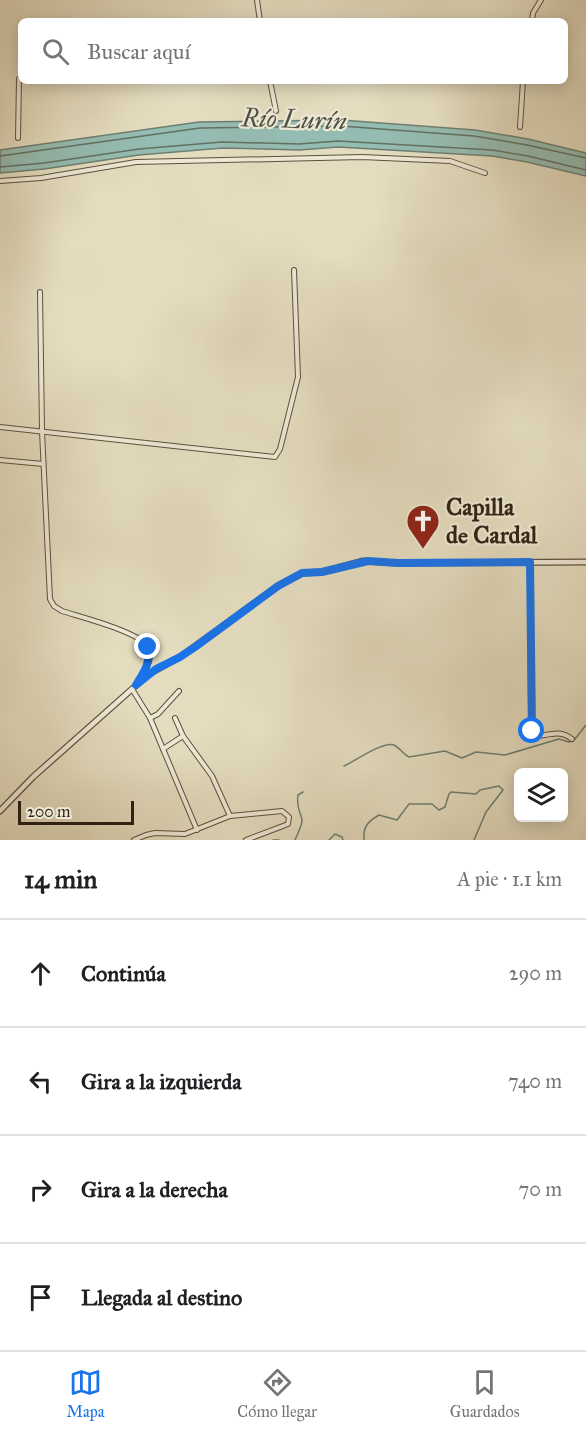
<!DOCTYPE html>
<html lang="es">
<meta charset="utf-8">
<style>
:root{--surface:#fff;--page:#f6f6f6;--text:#202124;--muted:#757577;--line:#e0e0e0;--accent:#1a73e8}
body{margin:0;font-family:"IM FELL Great Primer",serif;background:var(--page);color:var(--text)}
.controls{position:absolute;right:18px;bottom:18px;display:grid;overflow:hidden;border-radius:9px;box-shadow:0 3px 15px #0003}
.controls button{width:54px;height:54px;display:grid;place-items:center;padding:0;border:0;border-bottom:2px solid var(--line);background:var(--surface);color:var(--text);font:30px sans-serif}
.scale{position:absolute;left:18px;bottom:15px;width:116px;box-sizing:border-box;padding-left:6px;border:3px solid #302313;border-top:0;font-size:16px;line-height:21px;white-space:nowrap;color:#302313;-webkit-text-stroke:4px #ede8d5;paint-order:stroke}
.stop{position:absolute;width:18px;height:18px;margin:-14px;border:4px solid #1a73e8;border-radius:50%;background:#fff}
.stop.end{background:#1a73e8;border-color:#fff;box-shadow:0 2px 6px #0008}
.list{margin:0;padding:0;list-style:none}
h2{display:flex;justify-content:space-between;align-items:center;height:78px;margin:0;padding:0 24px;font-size:26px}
h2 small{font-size:20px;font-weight:400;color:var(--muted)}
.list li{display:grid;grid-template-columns:39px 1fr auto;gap:18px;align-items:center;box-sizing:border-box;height:108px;padding:0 24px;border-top:2px solid var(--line)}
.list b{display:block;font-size:22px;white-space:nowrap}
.list em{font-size:20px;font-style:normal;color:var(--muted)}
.icon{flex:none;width:33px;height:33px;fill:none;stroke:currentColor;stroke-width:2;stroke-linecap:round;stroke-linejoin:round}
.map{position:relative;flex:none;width:586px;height:840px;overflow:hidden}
.search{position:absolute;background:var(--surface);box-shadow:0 3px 15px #0003;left:18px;right:18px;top:18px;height:66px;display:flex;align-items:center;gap:15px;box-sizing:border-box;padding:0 21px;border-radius:9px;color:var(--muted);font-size:22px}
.sheet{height:510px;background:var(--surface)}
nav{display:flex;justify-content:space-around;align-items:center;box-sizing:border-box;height:84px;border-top:2px solid var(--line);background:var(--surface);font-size:16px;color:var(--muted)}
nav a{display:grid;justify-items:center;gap:3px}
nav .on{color:var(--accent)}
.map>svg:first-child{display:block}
.water{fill:#95bcb2;stroke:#6d7f72;stroke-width:1.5}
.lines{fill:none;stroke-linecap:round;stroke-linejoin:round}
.shore{stroke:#627062;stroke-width:1.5}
.stream{stroke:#6d7f72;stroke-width:1.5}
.minor-casing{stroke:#5d513e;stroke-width:6}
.tertiary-casing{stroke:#5d513e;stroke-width:7}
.minor{stroke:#ede8d5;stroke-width:4}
.tertiary{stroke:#ede8d5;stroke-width:4.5}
.route{stroke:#1a73e8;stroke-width:8}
.labels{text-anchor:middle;stroke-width:4.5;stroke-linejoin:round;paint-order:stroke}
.poi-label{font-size:24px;font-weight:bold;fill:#302313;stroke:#ede8d5;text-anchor:start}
.water-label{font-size:26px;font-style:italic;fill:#4e5143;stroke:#ede8d5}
</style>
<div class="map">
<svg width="586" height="840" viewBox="0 0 586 840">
<rect width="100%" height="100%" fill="#e4dcbf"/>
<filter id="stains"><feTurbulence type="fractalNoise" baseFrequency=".00333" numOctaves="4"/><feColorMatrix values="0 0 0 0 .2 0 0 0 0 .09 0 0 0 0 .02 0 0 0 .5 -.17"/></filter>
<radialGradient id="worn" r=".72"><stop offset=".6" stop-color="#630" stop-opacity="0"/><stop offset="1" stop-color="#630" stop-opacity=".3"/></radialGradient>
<path class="water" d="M341 120 475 130 528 139 586 153V176L527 162 492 156 338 147 300 150 223 148 139 155 44 169 0 173V150L199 122Z"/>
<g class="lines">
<g class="shore">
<path d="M0 156 200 128 341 126 474 136 527 145 586 158"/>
<path d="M0 167 44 163 139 149 222 142 299 144 338 141 492 150 528 156 586 170"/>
</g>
<g class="stream">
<path d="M575 739 586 725"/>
<path d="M344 766C355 761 383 741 394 745 400 748 403 754 409 757L445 751 462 758 476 752 505 755 559 739 569 742 573 741"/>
<path d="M273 840H279"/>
<path d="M295 840C297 835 302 826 302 820 300 810 296 808 298 795L303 792"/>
<path d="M329 840 335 834 342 837 343 840"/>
<path d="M364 840C363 827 367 822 379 815L397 820 409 804H432L439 810 445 807 449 794 451 792 476 794 480 790 499 786 503 790 486 812 474 840"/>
</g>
<g class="minor-casing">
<g id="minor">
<path d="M257 0 260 21"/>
<path d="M532 21 533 13 541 0"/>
<path d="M270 81 276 111"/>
<path d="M520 127 523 81"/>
<path d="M18 138 19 79"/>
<path d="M0 181 41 178 136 162 362 157 450 161 485 173"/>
<path d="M40 292 42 431 50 599 54 606 62 611C80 617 140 632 148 647 154 660 144 672 138 682"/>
<path d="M0 427 275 457 280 449 298 377 294 270"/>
<path d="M0 460 43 464"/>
<path d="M530 562 531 727 532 731 539 736C551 734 561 730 572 739"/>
<path d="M132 689 150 718"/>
<path d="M179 691 158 714 150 718 197 830"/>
<path d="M175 718 183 736 212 776 230 816"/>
<path d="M163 749 183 736"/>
<path d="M134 840 146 835 155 833 185 834 230 816 282 811 289 817 288 824 283 826 246 840"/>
</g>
</g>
<g class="tertiary-casing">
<path id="tertiary" d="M0 811 33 777 149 674 180 657 278 586 302 573 322 572 363 561 398 563 586 562"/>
</g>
<use href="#minor" class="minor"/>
<use href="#tertiary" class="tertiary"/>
</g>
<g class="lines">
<path class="route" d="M148 647C151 663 144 672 136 685L156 669 180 657 195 647 278 586 302 573 322 572 368 561 398 563 530 562 532 731"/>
</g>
<defs>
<g id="church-pin" transform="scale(1.725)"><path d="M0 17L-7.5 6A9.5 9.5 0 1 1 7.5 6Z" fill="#8f2418" stroke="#ede8d5"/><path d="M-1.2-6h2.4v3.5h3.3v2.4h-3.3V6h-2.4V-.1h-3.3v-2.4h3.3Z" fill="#fff"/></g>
</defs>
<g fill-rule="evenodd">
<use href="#church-pin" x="423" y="521"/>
</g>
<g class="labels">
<g class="poi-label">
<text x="446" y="515">Capilla<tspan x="446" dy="28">de Cardal</tspan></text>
</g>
<g class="water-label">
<text transform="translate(294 119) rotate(2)" y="9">Río Lurín</text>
</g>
</g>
<rect width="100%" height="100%" filter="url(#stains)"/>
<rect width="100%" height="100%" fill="url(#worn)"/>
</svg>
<div class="controls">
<button><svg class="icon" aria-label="layers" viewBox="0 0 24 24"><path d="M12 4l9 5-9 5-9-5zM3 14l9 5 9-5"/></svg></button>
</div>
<div class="scale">200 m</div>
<div class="stop" style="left:532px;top:731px"></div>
<div class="stop end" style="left:148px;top:647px"></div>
<div class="search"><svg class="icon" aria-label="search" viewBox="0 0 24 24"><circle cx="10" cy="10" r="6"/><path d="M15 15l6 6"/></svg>Buscar aquí</div>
</div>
<section class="sheet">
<h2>14 min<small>A pie · 1.1 km</small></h2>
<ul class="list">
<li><svg class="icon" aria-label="ahead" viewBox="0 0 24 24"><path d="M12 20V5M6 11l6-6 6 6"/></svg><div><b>Continúa</b></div><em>290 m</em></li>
<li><svg class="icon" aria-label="left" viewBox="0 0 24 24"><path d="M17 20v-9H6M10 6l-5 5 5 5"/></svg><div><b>Gira a la izquierda</b></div><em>740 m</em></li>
<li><svg class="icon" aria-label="right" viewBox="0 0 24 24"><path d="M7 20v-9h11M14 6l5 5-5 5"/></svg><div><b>Gira a la derecha</b></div><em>70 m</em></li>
<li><svg class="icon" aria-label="arrive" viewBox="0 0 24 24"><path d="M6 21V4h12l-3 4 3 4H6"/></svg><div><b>Llegada al destino</b></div></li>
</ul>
</section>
<nav>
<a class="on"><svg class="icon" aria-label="map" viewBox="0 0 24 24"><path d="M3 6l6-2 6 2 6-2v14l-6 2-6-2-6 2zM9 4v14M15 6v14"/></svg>Mapa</a>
<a><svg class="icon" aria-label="directions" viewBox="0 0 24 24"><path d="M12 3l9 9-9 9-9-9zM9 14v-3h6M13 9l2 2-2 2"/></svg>Cómo llegar</a>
<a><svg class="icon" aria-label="saved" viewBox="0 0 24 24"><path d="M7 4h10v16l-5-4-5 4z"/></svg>Guardados</a>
</nav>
